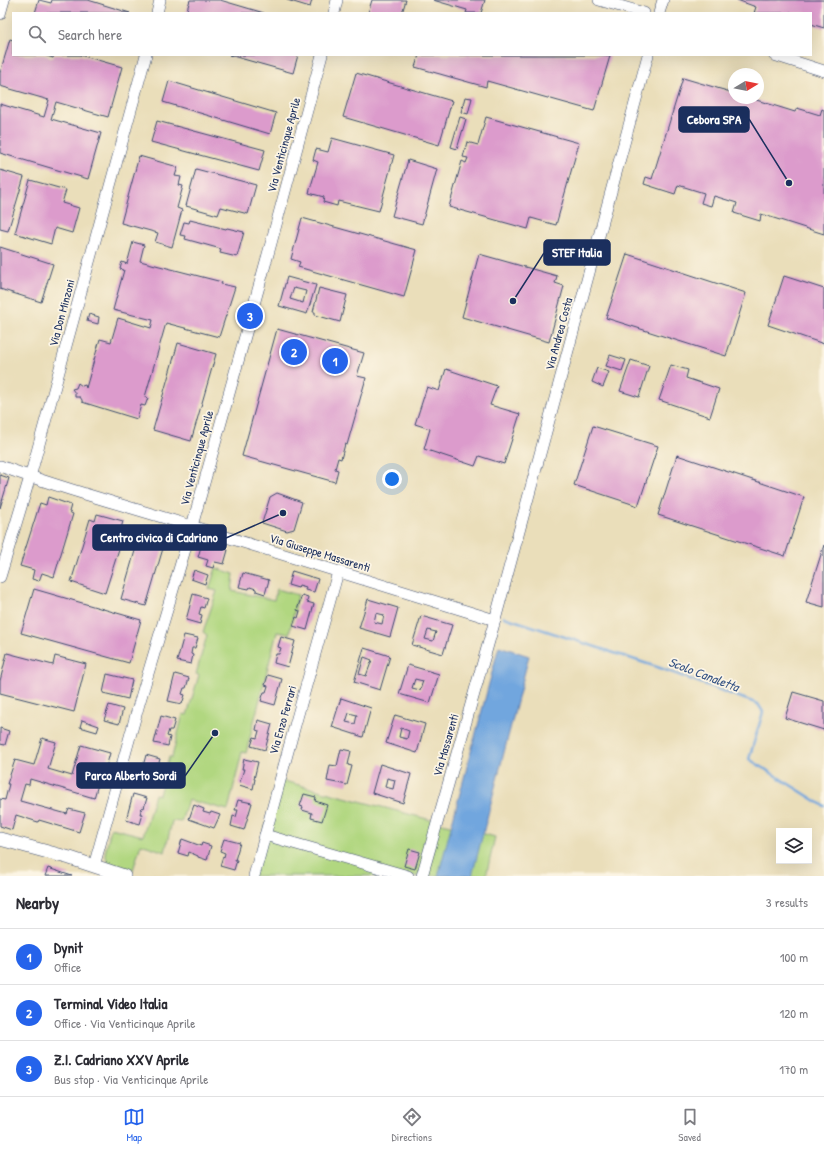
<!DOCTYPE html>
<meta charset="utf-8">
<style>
:root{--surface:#fff;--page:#f2f2f3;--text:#2b2b33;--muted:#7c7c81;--line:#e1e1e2;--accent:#2563eb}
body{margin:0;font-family:"Patrick Hand",sans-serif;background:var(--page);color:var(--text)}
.controls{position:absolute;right:12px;bottom:12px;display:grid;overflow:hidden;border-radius:0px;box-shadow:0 4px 16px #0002}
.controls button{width:36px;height:36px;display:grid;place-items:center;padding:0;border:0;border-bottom:1px solid var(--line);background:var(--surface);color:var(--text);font:20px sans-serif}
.compass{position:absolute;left:728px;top:68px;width:36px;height:36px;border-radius:50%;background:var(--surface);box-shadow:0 4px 16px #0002;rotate:80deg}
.you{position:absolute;left:392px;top:479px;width:14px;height:14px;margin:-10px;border:3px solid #fff;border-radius:50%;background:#1a73e8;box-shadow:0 0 0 6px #1a73e833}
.badge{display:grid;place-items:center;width:26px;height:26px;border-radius:50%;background:var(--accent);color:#fff;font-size:13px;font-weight:700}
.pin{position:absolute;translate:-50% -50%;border:2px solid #fff;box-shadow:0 1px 4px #0006}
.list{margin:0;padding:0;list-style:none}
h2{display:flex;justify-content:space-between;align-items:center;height:52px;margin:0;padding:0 16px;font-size:17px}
h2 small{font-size:13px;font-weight:400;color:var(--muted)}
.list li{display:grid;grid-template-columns:26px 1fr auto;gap:12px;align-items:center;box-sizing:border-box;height:56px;padding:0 16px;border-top:1px solid var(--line)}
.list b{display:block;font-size:15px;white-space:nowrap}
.list p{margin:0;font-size:13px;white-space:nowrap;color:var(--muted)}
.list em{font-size:13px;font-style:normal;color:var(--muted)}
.icon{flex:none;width:22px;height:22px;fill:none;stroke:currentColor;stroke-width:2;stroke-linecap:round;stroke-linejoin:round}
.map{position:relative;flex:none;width:824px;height:876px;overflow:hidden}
.search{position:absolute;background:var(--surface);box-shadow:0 4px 16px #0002;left:12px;right:12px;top:12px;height:44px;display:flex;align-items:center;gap:10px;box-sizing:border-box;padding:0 14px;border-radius:0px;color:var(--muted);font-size:15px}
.sheet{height:220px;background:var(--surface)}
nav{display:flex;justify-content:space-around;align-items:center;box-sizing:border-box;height:56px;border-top:1px solid var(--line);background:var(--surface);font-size:11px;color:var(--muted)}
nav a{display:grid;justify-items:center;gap:2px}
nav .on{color:var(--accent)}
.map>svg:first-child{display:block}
.green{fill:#b1d780;stroke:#66836f}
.water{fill:#71a6de;stroke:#466a9e}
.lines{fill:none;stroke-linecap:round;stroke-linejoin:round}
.stream{stroke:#71a6de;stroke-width:2.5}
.building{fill:#dc9bcc;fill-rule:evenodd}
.minor-casing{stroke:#3a496c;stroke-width:12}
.tertiary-casing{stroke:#3a496c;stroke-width:14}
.minor{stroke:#fff;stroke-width:11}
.tertiary{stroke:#fff;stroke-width:13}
.labels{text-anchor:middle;stroke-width:3.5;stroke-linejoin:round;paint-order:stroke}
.street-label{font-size:12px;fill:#1b2f5e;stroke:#fcf5e5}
.water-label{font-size:13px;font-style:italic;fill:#355384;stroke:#fcf5e5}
.leader{fill:none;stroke:#1b2f5e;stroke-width:1.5}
.callout-dot{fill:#1b2f5e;stroke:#fcf5e5;stroke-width:1.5}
.callout{fill:#1b2f5e;stroke:#1b2f5e;stroke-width:1.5}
.callout-label{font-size:13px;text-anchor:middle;font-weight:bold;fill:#fff}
</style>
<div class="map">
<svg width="824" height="876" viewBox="0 0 824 876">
<rect width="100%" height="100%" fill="#fcf5e5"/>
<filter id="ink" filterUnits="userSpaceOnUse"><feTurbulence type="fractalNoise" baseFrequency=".025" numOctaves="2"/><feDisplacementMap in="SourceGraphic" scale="8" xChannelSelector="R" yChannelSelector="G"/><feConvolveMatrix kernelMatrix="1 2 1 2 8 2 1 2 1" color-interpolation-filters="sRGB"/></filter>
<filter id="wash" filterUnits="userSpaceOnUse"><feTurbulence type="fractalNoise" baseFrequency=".012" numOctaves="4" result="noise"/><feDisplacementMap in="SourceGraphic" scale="16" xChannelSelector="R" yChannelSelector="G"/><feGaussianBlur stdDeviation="0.9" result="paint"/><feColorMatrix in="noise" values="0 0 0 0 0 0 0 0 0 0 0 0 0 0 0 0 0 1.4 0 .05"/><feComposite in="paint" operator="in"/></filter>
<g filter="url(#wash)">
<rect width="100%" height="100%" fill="#eadeba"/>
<g class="green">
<path d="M216 568 234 574 232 591 274 600 277 589 298 595 289 634 277 632 246 753 242 752 228 810 188 800 181 822 172 821 165 852 141 844 133 870 108 863 105 853 111 828 143 836 155 794 159 795 169 757H172L183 714 187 715 199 675 196 674 207 635 203 632 217 591 209 589Z"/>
<path d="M280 780 495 837 486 876H250Z"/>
</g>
<path class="water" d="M499 646 529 656 472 876H438Z"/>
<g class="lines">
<path class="stream" d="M504 617 660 668 758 704 763 712 749 759 824 806"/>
</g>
<g id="blocks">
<g class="building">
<path d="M39 0 51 3 52 0H88L130 13H35Z"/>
<path d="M190 0H220L264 13H186Z"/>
<path d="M287 0H312L310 7Z"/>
<path d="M372 0H406L402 13H368Z"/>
<path d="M433 0H485L481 13H466L467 10Z"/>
<path d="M737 0H824V28L811 24V13H754L756 7Z"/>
<path d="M10 39 13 40V55H44L53 58 54 55H80L122 67 108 117 56 102 51 119 101 133 88 179 0 153V104L44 117 49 100 0 86V73Z"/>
<path d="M229 55H298L293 73Z"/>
<path d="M419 55H605L610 56 594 111 487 81 486 87 415 67Z"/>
<path d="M356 73 452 101 439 145 343 117Z"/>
<path d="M683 78 734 93V98H750L795 112 797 108 820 115 822 109 824 110V234L761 214 760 221 734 213 737 203 714 196 711 206 701 203 704 193 678 185 675 194 644 184 646 177 652 179Z"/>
<path d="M169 81 276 113 270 134 163 102Z"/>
<path d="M465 97 472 98 468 114 461 112Z"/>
<path d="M460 117 466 119 457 149 451 147Z"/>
<path d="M486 117 579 143 556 225 531 218 528 229 449 207 462 161 466 163 468 158 463 157 467 142 478 145Z"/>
<path d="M157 121 265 150 259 171 151 142Z"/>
<path d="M332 138 394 155 379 211 338 201 337 206 323 202 324 197 309 193 318 162 313 160 316 149 328 152Z"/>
<path d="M139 156 178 167 175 176 181 177 179 185 183 186 177 208 182 210 172 247 155 242 158 233 121 223Z"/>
<path d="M408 160 437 169 422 224 392 216Z"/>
<path d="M196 169 256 185 248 214 221 207 218 215 186 206Z"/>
<path d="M0 170 24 177 8 231 0 229Z"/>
<path d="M30 180 66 190 62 203 79 208 72 233 55 228 51 244 15 233Z"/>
<path d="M302 218 417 250 404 297 298 267 300 262 291 259Z"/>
<path d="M190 220 226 229 227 228 244 232 237 257 220 253 221 249 185 239 186 236 180 235 184 222 189 223Z"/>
<path d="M133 242 144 245 140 261 222 282 221 284 235 287 219 337 166 323 145 397 148 398 145 406 141 405 137 419 82 402V400L80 397H75V393L72 389 76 388 78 383 82 386 85 385 86 388 100 339 111 342 118 318 151 328 153 320 113 310 124 270 120 269 122 262 127 264Z"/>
<path d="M0 247 53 264 41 302 0 289Z"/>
<path d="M479 254 557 276 555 283 564 286 549 342 462 317Z"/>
<path d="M627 254 746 293 726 356 606 318Z"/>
<path d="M784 276 824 289V344L768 325Z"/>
<path d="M287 277 316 285 307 314 279 306ZM294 288 306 291 303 303 290 299Z"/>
<path d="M319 288 347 295 340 322 315 315V312H313Z"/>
<path d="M89 314 99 317 98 324 87 321Z"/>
<path d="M277 329 364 353 357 376 366 378 347 445 345 444 341 459 338 458 335 469 338 470 335 482 242 456Z"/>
<path d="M178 343 216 354 191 441 153 430Z"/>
<path d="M610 355 626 360 622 371 606 366Z"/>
<path d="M631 360 649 366 639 397 620 391Z"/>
<path d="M671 365 688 370 686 378 719 389 710 417 659 400Z"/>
<path d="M597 368 609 372 603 387 592 382Z"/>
<path d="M446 369 497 386 490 405 520 414 504 464 479 456 475 466 424 449 430 429 415 424 427 387 439 391Z"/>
<path d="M593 426 658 446 638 506 574 485Z"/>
<path d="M677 455 804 497 785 556 658 515Z"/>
<path d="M0 475 9 478 0 508Z"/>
<path d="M277 493 302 502 294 529 287 531 262 523 270 497Z"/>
<path d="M48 497 71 505 69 512 73 514 54 577 42 573 39 581 32 579 34 570 20 566 40 503 46 505Z"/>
<path d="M97 514 123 521 121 529 125 530 105 593 71 582 90 519 95 521Z"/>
<path d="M139 537 164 545 146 606 121 599Z"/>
<path d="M202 543 228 550 224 564 215 562 213 568 206 566 208 560 198 557Z"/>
<path d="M824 545V607L806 602Z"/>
<path d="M194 570 208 575 205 584 191 579Z"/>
<path d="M292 571 318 579 314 592 305 590 306 587 299 585 298 588 288 585Z"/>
<path d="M243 573 269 580 265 594 256 591V589L250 587 249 589 239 587Z"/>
<path d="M34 589 141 620 129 663 21 633Z"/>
<path d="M193 594 207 598 204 608 201 607 199 614 202 615 200 624 186 620Z"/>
<path d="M302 595 308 597 307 602 314 604 307 630 293 626 296 617 298 618 300 611 297 610Z"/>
<path d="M368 599 398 608 390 637 359 628ZM376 613 384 615 382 624 374 622Z"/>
<path d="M421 616 452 625 443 654 412 645ZM428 630 436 632 433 641 425 639Z"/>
<path d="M184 635 198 638 195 648H192L191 654 193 655 191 664 177 661Z"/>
<path d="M281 637 295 641 288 667 274 663 276 654H279L281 648 278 647Z"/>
<path d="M364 648 390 656 380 690 354 682ZM364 657 372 660 366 676 359 674Z"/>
<path d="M7 653 53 665 55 656 86 664 74 712 0 693V681Z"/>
<path d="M408 665 439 674 430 703 399 694ZM415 679 423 681 420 690 412 688Z"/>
<path d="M107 674 132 680 128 699 103 693Z"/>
<path d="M175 674 189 678 186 688H184L182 694 185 695 182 704 168 701Z"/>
<path d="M268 675 282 679 275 705 261 701 264 692H266L268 686 265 685Z"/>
<path d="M793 692 824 701V730L785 718Z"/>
<path d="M341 698 371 708 363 737 332 727ZM349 713 357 715 355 724 346 722Z"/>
<path d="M109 705 123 709 119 724 104 720Z"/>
<path d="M395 715 425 724 417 753 386 743ZM401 728 409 731 407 739 399 737Z"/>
<path d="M161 716 175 720 172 730H169L167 736 170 737 168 746 154 743Z"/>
<path d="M82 720 99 726 97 732 80 727Z"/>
<path d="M258 720 272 724 265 750 251 746 254 737 257 738 259 731 256 730Z"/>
<path d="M0 728 9 731 5 745 0 744Z"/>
<path d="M42 738 56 742 48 769 72 776 81 745 110 753 104 775 101 774 94 798 30 779 29 785 25 784 20 801 67 814 69 809 85 813 79 832 39 820 38 822 16 815 12 830 0 826V799L5 800 9 784H7L15 760 34 765Z"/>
<path d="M341 749 351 751 348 765 352 766 347 785 327 781 330 765 337 766Z"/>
<path d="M146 755 160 759 157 769 155 768 153 775 155 776 153 785 139 781Z"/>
<path d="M244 759 258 762 254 779H255L253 789 239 785 244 769H242Z"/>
<path d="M380 764 411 774 403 803 372 793ZM387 778 395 780 393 789 385 787Z"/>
<path d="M133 794 147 798 144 808 142 807 140 814H143L140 824 126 820Z"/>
<path d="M304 794 316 797 315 801 327 805 322 821 311 818 312 813 302 810 303 807 300 806Z"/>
<path d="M238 800 252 803 244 830 231 826 233 816 236 817 238 810H235Z"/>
<path d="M194 805 204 809 203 812 210 814 211 812 220 815 214 828 189 819Z"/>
<path d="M182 839 201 846 202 843 211 846 207 860 198 857V856L189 852 188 856 178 853Z"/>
<path d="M224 839 240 843 235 860H237L234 870 220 866 223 856 224 857 225 853 220 851Z"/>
<path d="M409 849 420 852 415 869 404 866Z"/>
<path d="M48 868 72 876H45Z"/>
</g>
</g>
</g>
<g filter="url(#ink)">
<use href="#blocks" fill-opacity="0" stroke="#3a496c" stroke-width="1"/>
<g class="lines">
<g class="minor-casing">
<g id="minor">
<path d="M599 0 644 13"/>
<path d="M157 13 160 0"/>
<path d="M334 13 337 0"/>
<path d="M659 13 663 0"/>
<path d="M0 14 4 0"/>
<path d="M774 55 824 71"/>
<path d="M0 466C63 489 127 506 191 526 292 557 393 589 495 620"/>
<path d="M0 577 30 477 146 55"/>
<path d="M265 835 408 876"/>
<path d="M94 866 139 704 192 526 270 247 322 55"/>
<path d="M254 876 297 718 338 572"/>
<path d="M422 876 495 620 648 55"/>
</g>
</g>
<g class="tertiary-casing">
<path id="tertiary" d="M0 839 70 858 124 876"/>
</g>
<use href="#minor" class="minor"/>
<use href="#tertiary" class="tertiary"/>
</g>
</g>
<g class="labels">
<g class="street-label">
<text transform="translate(284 145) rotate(-75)" y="4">Via Venticinque Aprile</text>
<text transform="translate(62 313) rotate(-75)" y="4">Via Don Minzoni</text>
<text transform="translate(559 334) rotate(-75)" y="4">Via Andrea Costa</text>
<text transform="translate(197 458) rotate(-75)" y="4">Via Venticinque Aprile</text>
<text transform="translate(320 553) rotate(17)" y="4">Via Giuseppe Massarenti</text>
<text transform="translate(283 720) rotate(-74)" y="4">Via Enzo Ferrari</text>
<text transform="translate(446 745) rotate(-74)" y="4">Via Massarenti</text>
</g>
<g class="water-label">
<text transform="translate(704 674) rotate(21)" y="5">Scolo Canaletta</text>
</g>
</g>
<path class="leader" d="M789 183L749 119M513 301L544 253M283 513L226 538M215 733L185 776"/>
<g class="callout-dot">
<circle cx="789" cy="183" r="4"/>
<circle cx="513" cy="301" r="4"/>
<circle cx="283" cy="513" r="4"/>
<circle cx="215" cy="733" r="4"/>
</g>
<g class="callout">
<rect x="679" y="107" width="70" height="25" rx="4"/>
<rect x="544" y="240" width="66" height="25" rx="4"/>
<rect x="93" y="525" width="133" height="25" rx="4"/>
<rect x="77" y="763" width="108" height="25" rx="4"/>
</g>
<g class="callout-label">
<text x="714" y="124">Cebora SPA</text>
<text x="577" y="257">STEF Italia</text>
<text x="159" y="542">Centro civico di Cadriano</text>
<text x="131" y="780">Parco Alberto Sordi</text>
</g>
</svg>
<div class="controls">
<button><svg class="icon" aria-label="layers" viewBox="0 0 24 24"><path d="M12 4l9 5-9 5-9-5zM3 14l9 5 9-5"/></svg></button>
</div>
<svg class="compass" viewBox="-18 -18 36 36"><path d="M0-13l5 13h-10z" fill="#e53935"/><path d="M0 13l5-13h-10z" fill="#7c7c81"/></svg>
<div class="you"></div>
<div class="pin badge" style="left:335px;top:361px">1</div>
<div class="pin badge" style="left:294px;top:352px">2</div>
<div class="pin badge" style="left:250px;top:316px">3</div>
<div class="search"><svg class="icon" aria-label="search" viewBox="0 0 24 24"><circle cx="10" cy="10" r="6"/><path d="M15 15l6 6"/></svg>Search here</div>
</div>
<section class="sheet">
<h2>Nearby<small>3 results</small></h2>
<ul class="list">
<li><span class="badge">1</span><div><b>Dynit</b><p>Office</p></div><em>100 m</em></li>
<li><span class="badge">2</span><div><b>Terminal Video Italia</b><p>Office · Via Venticinque Aprile</p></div><em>120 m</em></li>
<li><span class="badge">3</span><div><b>Z.I. Cadriano XXV Aprile</b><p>Bus stop · Via Venticinque Aprile</p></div><em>170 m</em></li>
</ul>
</section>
<nav>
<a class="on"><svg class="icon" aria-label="map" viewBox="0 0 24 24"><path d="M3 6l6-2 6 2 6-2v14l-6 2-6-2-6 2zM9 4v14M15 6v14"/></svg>Map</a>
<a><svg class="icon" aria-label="directions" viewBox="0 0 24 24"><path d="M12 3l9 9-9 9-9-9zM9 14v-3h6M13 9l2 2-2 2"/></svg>Directions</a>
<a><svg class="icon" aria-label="saved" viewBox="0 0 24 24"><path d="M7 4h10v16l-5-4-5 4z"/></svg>Saved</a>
</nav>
